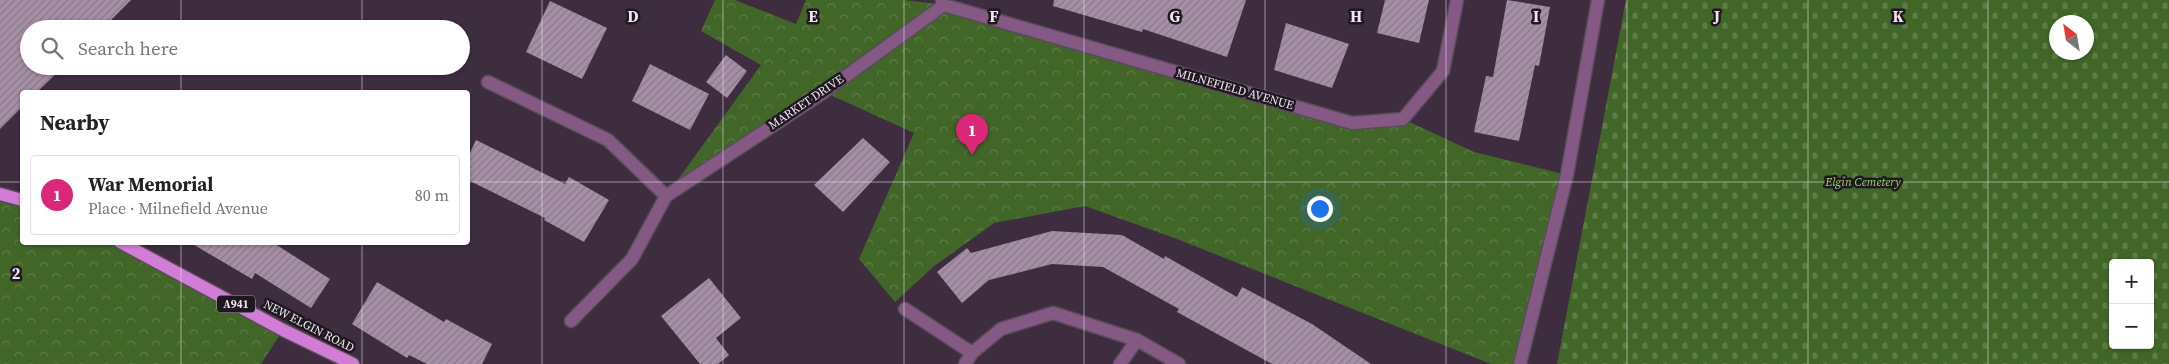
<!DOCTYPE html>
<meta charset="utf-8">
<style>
:root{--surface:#fff;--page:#f2f2f2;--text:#222;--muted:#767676;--line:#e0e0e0;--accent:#db2777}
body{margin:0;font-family:"Source Serif 4",serif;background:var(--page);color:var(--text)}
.controls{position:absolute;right:15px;bottom:15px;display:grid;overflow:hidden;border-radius:5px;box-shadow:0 1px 4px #0004}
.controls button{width:45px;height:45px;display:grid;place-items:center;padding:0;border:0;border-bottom:1px solid var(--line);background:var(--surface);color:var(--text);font:25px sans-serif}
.compass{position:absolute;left:2049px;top:15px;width:45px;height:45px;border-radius:50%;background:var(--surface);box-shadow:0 1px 4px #0004;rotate:329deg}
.you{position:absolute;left:1319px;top:208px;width:18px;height:18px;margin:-12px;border:4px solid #fff;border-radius:50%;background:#1a73e8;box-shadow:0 0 0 8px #1a73e833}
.badge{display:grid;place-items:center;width:32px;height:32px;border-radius:50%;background:var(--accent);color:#fff;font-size:16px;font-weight:700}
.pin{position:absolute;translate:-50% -41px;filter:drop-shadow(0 1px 2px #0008)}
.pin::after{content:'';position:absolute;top:26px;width:18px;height:15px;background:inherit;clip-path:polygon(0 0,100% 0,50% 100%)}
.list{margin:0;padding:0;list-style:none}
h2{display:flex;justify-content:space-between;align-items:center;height:65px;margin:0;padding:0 20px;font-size:21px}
h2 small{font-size:16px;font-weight:400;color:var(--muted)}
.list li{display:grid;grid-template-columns:32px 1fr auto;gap:15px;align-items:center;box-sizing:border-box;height:80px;margin:0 10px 10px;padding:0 10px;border:1px solid var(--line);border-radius:5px}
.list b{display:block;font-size:19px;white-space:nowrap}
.list p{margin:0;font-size:16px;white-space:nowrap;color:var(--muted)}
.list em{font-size:16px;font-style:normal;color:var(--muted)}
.icon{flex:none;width:28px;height:28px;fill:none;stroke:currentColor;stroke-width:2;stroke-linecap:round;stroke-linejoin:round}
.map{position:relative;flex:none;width:2169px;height:364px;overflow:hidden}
.search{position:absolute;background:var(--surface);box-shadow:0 1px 4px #0004;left:20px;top:20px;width:450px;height:55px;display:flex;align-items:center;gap:12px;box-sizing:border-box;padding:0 18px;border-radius:28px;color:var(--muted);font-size:19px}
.panel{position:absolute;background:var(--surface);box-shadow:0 1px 4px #0004;left:20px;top:90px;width:450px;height:155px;border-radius:5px}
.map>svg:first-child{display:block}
.forest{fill:url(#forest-crowns)}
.cemetery{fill:url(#cemetery-stones);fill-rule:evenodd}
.building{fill:url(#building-hatch)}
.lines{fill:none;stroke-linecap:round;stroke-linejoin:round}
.street-casing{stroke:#5b4a5b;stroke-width:15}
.primary-casing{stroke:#5b4a5b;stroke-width:15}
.street{stroke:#845a85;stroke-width:12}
.primary{stroke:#d27dd5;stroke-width:12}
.grid{fill:none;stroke:#f1e5f1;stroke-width:1;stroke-opacity:0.55}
.labels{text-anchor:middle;stroke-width:5;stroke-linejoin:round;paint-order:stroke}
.shield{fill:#201820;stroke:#b2a8b2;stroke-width:1}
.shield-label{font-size:11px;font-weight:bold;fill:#f1e5f1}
.street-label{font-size:12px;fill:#f1e5f1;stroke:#201820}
.park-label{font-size:12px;font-style:italic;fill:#98d56c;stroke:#201820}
.grid-label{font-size:16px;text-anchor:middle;font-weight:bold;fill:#f1e5f1;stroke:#201820;stroke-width:5;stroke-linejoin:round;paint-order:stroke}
</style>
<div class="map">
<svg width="2169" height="364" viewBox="0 0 2169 364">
<defs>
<pattern id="forest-crowns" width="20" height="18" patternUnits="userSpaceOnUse" patternTransform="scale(1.25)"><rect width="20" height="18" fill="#426628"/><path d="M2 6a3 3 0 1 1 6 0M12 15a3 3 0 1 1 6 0" fill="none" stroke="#5e7c48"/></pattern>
<pattern id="cemetery-stones" width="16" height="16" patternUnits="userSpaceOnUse" patternTransform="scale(1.25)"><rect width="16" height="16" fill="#426628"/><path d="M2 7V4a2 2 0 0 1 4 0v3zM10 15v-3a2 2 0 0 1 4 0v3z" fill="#5e7c48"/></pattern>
<pattern id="building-hatch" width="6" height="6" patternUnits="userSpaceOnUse" patternTransform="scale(1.25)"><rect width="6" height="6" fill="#a58fa5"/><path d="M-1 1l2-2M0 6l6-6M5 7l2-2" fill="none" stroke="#897989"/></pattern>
</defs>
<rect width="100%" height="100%" fill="#3e2c3f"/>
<g class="forest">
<path d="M715 0H735L796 24 806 0H905L944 5 1352 123 1403 119 1474 152 1567 175 1520 364H1491L1177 239 1085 206 994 223 933 267 895 302 859 259 914 133 824 92 666 196 761 65 701 31Z"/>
<path d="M0 198 22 202V242L120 243 283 330 261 364H0Z"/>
</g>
<path class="cemetery" d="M1626 0H2169V364H1557ZM2056 22H2086V52H2056ZM2113 263H2150V345H2113Z"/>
<g class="building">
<path d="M0 0H131L102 29H29V66H64L37 92H22V107L0 129Z"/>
<path d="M1054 0H1246L1227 57 1143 29 1142 32 1053 6Z"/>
<path d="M1385 0H1429L1419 43 1377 33Z"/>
<path d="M1507 0 1550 7 1539 66 1535 65 1519 141 1474 132 1486 76 1493 77Z"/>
<path d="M550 1 607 28 582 79 526 52Z"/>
<path d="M1286 23 1349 44 1332 88 1274 70Z"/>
<path d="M726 55 747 71 727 98 706 82Z"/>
<path d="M650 64 709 94 690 130 632 101Z"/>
<path d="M863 138 890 162 843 212 814 185Z"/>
<path d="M476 140 565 184 569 177 609 200 584 242 544 220 545 218 468 180V157Z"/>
<path d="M1052 231 1122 235 1164 259 1165 256 1237 297 1242 287 1312 324 1371 364H1272L1177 312 1179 309 1103 267 1052 264 989 280 962 303 937 272 967 248 971 253Z"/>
<path d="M189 242H272L330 279 311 308 255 273 252 279Z"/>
<path d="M709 278 741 318 716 338 729 355 718 364H700L661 316Z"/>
<path d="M377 282 444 322 446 319 492 344 482 364H427L409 355 407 358 352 324Z"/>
</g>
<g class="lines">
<g class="street-casing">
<g id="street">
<path d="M942 0 944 5 1352 123 1403 119 1443 71 1457 0"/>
<path d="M488 82 608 140 666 196"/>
<path d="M905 309 972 353"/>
<path d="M571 321 632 259 666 196 824 92 944 5"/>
<path d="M965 364 972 353 1001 329 1053 313 1137 340 1179 364"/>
<path d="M1120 364 1137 340"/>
<path d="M1520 364 1567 175 1598 0"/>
</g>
</g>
<g class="primary-casing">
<g id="primary">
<path d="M0 194 22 200"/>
<path d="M120 242 283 330 353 364"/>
</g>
</g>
<use href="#street" class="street"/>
<use href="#primary" class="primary"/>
</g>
<path class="grid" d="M181 0V29M362 0V29M542 0V364M723 0V364M904 0V364M1084 0V364M1265 0V364M1446 0V364M1627 0V364M1808 0V364M1988 0V364M181 66V92M362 66V92M0 182H22M468 182H2169M181 242V364M362 242V364"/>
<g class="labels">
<rect class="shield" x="217" y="295.5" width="38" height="17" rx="4"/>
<g class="shield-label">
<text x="236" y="308">A941</text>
</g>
<g class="street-label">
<text transform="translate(1235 89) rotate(16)" y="4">MILNEFIELD AVENUE</text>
<text transform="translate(806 102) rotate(-34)" y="4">MARKET DRIVE</text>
<text transform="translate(309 326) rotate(27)" y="4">NEW ELGIN ROAD</text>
</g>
<g class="park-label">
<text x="1863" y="186">Elgin Cemetery</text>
</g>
</g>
<g class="grid-label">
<text x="633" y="22">D</text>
<text x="813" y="22">E</text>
<text x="994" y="22">F</text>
<text x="1175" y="22">G</text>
<text x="1356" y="22">H</text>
<text x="1536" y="22">I</text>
<text x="1717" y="22">J</text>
<text x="1898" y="22">K</text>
<text x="16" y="279">2</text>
</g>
</svg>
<div class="controls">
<button>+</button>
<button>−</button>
</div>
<svg class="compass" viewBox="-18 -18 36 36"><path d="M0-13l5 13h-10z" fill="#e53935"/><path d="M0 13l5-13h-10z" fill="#767676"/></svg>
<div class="you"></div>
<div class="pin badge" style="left:972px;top:155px">1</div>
<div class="search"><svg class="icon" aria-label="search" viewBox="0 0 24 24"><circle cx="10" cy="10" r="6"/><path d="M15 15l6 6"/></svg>Search here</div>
<section class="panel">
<h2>Nearby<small></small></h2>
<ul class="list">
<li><span class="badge">1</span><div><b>War Memorial</b><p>Place · Milnefield Avenue</p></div><em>80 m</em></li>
</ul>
</section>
</div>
